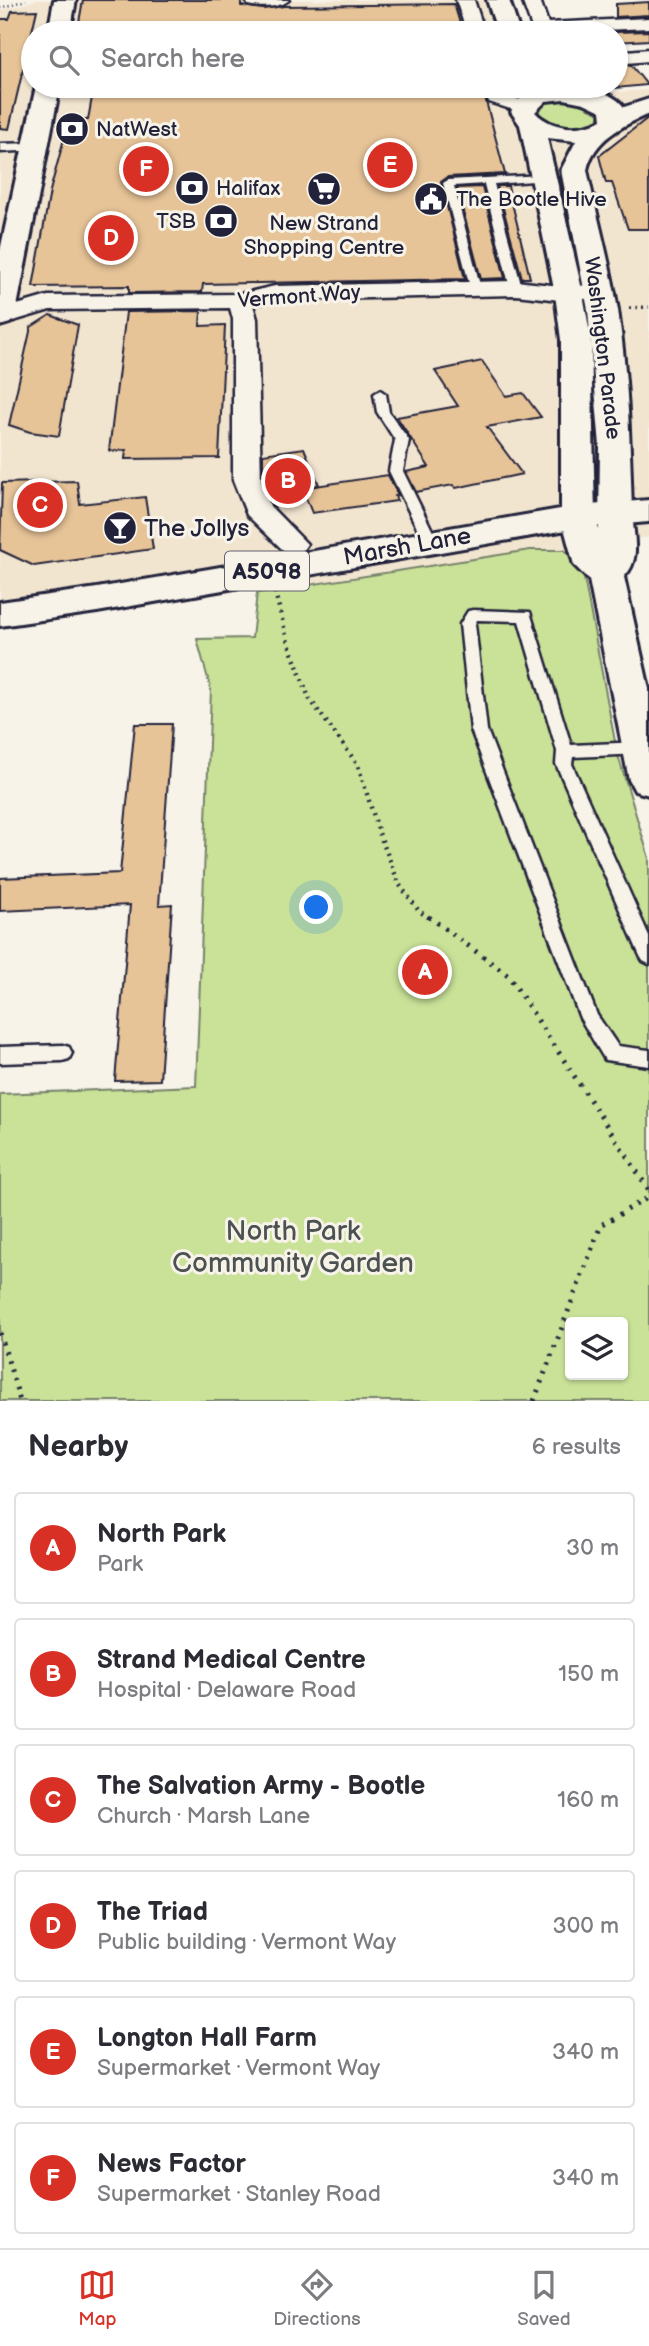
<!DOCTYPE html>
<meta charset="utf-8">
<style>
:root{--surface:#fff;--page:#f2f2f3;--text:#2b2b33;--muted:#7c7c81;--line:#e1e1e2;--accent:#d93025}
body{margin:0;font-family:"Balsamiq Sans",sans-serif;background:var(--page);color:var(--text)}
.controls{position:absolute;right:21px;bottom:21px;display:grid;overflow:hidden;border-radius:7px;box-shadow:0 2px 5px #0004}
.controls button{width:63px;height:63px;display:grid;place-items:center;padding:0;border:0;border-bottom:2px solid var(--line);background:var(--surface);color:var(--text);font:35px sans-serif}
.you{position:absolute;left:317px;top:908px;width:24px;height:24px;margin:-18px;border:5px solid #fff;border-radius:50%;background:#1a73e8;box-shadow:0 0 0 10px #1a73e833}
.badge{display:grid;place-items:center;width:46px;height:46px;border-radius:50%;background:var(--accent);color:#fff;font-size:23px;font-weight:700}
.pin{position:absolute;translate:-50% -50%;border:4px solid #fff;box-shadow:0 2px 7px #0006}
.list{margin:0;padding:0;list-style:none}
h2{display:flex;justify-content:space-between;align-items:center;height:91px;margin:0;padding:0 28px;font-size:30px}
h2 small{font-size:23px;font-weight:400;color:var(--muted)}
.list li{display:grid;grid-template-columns:46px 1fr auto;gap:21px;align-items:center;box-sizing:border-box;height:112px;margin:0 14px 14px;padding:0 14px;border:2px solid var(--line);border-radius:7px}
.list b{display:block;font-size:26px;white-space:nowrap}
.list p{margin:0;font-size:23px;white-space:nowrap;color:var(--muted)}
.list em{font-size:23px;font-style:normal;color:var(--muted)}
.icon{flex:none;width:38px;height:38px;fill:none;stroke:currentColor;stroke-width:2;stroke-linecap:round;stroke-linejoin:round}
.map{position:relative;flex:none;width:649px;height:1401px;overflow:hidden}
.search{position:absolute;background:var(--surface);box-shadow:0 2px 5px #0004;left:21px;right:21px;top:21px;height:77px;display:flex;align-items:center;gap:18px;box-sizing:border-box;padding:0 24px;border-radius:38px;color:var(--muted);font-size:26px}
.sheet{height:847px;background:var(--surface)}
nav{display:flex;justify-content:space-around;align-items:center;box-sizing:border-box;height:98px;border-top:2px solid var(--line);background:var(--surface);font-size:19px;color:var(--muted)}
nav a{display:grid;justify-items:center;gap:4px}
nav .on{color:var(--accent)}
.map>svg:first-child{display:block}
.built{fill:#f2e5d0}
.green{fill:#c9e298;stroke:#76826a;stroke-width:2;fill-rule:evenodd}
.building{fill:#e7c498;stroke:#22223b;stroke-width:2}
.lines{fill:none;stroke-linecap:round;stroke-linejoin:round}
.service-casing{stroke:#22223b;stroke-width:5}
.pedestrian-casing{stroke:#22223b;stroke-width:5}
.minor-casing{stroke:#22223b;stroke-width:5}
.tertiary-casing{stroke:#22223b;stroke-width:6}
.primary-casing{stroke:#22223b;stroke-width:6}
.path-far3{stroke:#22223b;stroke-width:2.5;stroke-dasharray:1 3.5;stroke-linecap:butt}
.path-far2{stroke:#22223b;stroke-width:3.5;stroke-dasharray:2 4.5;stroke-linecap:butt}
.path-far1{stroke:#22223b;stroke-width:4.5;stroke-dasharray:2 5;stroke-linecap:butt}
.path{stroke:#22223b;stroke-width:5;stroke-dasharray:2.5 7;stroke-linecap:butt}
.service{fill:#f7f3e8;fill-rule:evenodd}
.pedestrian{fill:#f7f3e8;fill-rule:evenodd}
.minor{fill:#f7f3e8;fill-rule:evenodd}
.tertiary{fill:#f7f3e8;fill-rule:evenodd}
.primary{fill:#f7f3e8;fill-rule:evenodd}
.labels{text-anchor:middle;stroke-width:6;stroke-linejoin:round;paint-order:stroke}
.far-poi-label{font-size:21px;fill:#22223b;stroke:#f7f3e8;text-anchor:start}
.far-street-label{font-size:21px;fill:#22223b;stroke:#f7f3e8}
.shield{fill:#f7f3e8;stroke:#62616f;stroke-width:2}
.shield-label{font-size:23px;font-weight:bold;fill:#22223b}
.poi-label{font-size:24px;fill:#22223b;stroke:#f7f3e8;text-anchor:start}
.street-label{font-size:24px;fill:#22223b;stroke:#f7f3e8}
.near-park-label{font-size:28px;fill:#4c5252;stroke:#f7f3e8}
</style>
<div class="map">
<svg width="649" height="1401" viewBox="0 0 649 1401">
<rect width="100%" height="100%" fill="#f7f3e8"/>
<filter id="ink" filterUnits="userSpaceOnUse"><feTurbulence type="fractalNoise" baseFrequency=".0143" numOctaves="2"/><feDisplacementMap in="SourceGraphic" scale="14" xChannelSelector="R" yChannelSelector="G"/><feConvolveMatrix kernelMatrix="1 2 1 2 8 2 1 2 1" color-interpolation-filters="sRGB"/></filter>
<g filter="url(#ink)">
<path class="built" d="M36 0H509L518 33H33V86H585L614 92 649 90V537L564 550H530L257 593 248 565 0 605V11Z"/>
<g class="green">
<path d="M572 98 601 111 598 120C576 133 555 127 535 114V106L546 100Z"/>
<path d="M530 550H564L581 562 617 752 649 858V1401H0V1094L196 1086 211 690 197 639 252 638 257 593ZM570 1322H623V1375H570Z"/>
</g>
<g class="building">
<path d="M83 0H241V6L263 9 284 6 454 4 463 33H77Z"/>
<path d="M649 2V15L616 17V4Z"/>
<path d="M37 10 9 129 0 128V19H9L12 11Z"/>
<path d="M649 31V40L616 42V32Z"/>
<path d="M631 65 647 85 616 88V66Z"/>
<path d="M94 86H482L505 174 448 177 441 182 465 279 203 284 202 292 129 293V286L33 287 50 191 65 135H73L75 120H88Z"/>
<path d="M649 117V229H628L612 183H606L599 156Z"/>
<path d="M497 186H508L530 278H522Z"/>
<path d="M482 187 505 278 481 279 457 188Z"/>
<path d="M201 311 200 326 225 325 219 458 125 459 126 450 109 451 126 312Z"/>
<path d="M50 315 78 325 59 436 30 432 9 425 31 327Z"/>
<path d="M482 361 506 396 523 393 541 417 487 427 522 474 456 488 453 485 416 492 406 472 429 467 397 417 458 406 435 371Z"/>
<path d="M304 448 319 485 272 492 263 468V454Z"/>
<path d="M388 475 398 495 395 496 397 501 312 513 302 488Z"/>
<path d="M77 481 80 504 145 497 153 549 34 566 0 550 2 483Z"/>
<path d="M135 724H172L159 905 172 904 160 1080 115 1081 130 905 0 911V878L120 873Z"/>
</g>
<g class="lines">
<g class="service-casing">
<g id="service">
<path d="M543 175 547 176V180L494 184 522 288 516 291 510 288 484 184 454 186 481 289 479 291H471L443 183 448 180Z"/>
<path d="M380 390 386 394 389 412 409 440 403 471 438 542 436 545 431 547 424 542 389 471 395 440 377 412 374 394Z"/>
<path d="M473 610 530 612 571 745 642 742 649 746 648 752 642 754 573 757 572 764 649 936V964L643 961 640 956 556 764 557 751 519 621 477 620 475 624 487 730 597 1015 618 1046 649 1050V1066L605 1060 580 1018 471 730 460 624 468 611Z"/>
<path d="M62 1045 69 1047 72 1053 69 1059 62 1061 0 1063V1047Z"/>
</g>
</g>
<g class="pedestrian-casing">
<path id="pedestrian" d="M35 143 40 144 42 147 40 150 0 152V144Z"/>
</g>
<g class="minor-casing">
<g id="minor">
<path d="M246 0H289C280 8 259 8 248 5Z"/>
<path d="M456 0H474L485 33H467Z"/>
<path d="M522 0H540L548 23 649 18V28L534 33Z"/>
<path d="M649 49V61L616 64V52Z"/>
<path d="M484 86H502L505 95 530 103 533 107 523 113 489 102Z"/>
<path d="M516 281 569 287 598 284 606 286 610 291 606 296 569 301 516 295 275 300 253 305 257 319 261 480 270 506 307 544 303 550 293 553 283 550 247 515 233 480V319L230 308 50 310 0 325V310L48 296 240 294 275 286Z"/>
</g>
</g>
<g class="tertiary-casing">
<g id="tertiary">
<path d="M487 0H509L520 33H498Z"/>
<path d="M550 86C574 86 609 87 624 107L649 99V114C623 125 593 140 587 170 597 217 610 263 618 310 628 377 630 444 632 512 633 534 642 559 624 577L649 689V795L635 791 629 780 589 580 574 565 561 517V340L555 294 520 125 511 112C520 94 531 90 550 86ZM564 99 584 103 601 111 602 120C580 131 552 130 535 112L546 101ZM547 138 576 141 561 170 588 310 600 446 599 530 595 517 591 340 583 294Z"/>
</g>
</g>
<g class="primary-casing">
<g id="primary">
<path d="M54 0H76L70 33H48Z"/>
<path d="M36 86H60L15 317 10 323 0 326V251Z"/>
<path d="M649 500V522L578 528 97 612 0 626V602L97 588 578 506Z"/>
</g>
</g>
<path class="path-far3" d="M0 8 26 0"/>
<path class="path-far2" d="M629 308 649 307"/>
<path class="path-far1" d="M275 592 287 639 309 698 358 765 379 833 399 884 419 911 431 919"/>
<g class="path">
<path d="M429 917 508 975 649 1190"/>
<path d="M0 1333 20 1401"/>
<path d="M534 1401 601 1225 649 1197"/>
</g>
<use href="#service" class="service"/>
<use href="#pedestrian" class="pedestrian"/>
<use href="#minor" class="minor"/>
<use href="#tertiary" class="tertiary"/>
<use href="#primary" class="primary"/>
</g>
</g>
<defs>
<g id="bank-disc" transform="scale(1.75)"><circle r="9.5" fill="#22223b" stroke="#f7f3e8"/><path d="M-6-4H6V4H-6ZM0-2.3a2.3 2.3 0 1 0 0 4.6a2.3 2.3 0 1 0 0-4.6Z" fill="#fff"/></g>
<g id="supermarket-disc" transform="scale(1.75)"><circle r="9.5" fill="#22223b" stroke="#f7f3e8"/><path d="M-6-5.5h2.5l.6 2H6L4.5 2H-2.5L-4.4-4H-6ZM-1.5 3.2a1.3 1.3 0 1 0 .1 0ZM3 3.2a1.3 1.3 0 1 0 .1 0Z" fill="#fff"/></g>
<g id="civic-disc" transform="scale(1.75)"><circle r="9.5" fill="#22223b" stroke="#f7f3e8"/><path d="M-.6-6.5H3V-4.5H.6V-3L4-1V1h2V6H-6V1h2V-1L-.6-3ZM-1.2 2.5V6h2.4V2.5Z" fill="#fff"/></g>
<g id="bar-disc" transform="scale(1.75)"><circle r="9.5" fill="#22223b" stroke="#f7f3e8"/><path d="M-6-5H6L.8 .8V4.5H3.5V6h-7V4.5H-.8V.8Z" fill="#fff"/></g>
</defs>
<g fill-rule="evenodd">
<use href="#bank-disc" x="72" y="129"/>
<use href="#bank-disc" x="192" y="188"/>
<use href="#supermarket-disc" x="324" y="189"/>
<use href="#civic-disc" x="431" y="199"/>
<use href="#bank-disc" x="221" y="221"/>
<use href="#bar-disc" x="120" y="528"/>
</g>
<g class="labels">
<g class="far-poi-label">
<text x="96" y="136">NatWest</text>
<text x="216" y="195">Halifax</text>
<text x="456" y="206">The Bootle Hive</text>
<text x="196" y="228" text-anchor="end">TSB</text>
<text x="324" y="230" text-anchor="middle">New Strand<tspan x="324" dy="24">Shopping Centre</tspan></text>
</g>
<g class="far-street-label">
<text transform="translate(299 296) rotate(-4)" y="7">Vermont Way</text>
<text transform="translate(603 348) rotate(83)" y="7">Washington Parade</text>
</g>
<rect class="shield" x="225" y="551.5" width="84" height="39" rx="5"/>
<g class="shield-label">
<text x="267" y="579">A5098</text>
</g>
<g class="poi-label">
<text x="144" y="536">The Jollys</text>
</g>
<g class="street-label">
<text transform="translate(407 546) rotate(-10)" y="8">Marsh Lane</text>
</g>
<g class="near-park-label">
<text x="293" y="1240">North Park<tspan x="293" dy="32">Community Garden</tspan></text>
</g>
</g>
</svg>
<div class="controls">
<button><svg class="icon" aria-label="layers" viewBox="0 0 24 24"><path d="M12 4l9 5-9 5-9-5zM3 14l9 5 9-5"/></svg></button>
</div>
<div class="you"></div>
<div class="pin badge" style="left:425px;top:972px">A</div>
<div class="pin badge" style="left:288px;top:481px">B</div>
<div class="pin badge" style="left:40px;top:505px">C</div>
<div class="pin badge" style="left:111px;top:238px">D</div>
<div class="pin badge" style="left:390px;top:165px">E</div>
<div class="pin badge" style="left:146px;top:169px">F</div>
<div class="search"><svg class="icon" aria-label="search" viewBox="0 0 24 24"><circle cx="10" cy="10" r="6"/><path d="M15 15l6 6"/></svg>Search here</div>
</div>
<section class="sheet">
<h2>Nearby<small>6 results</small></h2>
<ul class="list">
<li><span class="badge">A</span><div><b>North Park</b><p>Park</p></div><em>30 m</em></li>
<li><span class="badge">B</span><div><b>Strand Medical Centre</b><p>Hospital · Delaware Road</p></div><em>150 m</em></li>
<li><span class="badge">C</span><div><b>The Salvation Army - Bootle</b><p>Church · Marsh Lane</p></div><em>160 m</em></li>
<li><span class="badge">D</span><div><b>The Triad</b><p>Public building · Vermont Way</p></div><em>300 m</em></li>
<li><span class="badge">E</span><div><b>Longton Hall Farm</b><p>Supermarket · Vermont Way</p></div><em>340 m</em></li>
<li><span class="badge">F</span><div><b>News Factor</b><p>Supermarket · Stanley Road</p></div><em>340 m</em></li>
</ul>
</section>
<nav>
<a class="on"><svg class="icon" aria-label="map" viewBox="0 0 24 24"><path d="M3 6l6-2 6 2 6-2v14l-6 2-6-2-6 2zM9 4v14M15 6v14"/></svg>Map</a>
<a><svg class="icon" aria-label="directions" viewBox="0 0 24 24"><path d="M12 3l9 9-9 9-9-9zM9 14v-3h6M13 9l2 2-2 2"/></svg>Directions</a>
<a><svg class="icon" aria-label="saved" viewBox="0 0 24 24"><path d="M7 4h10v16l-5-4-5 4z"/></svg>Saved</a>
</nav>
